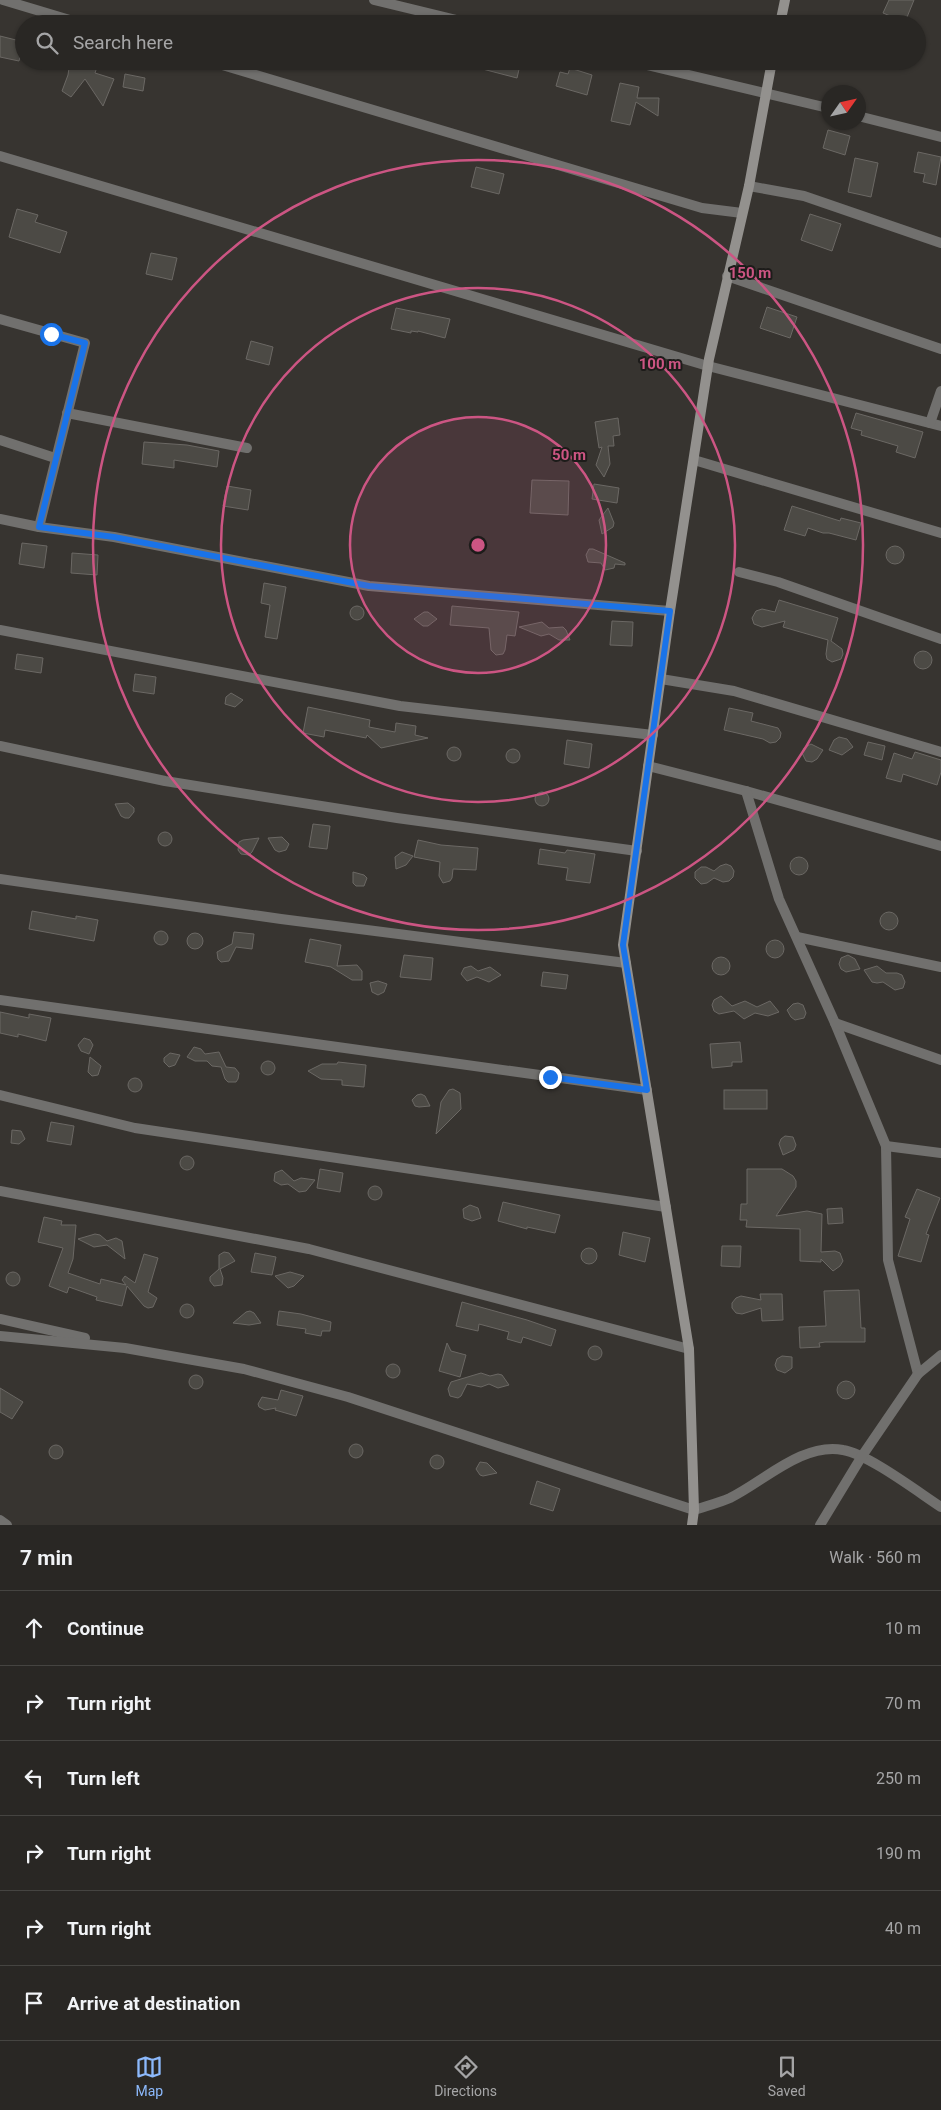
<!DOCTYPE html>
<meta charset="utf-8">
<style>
:root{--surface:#292724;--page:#353331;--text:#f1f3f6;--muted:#a5a5a6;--line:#454441;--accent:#8cb9fc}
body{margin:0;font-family:Roboto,sans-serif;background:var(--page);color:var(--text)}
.compass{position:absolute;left:821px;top:85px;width:45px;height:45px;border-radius:50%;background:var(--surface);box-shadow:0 1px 4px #0004;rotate:56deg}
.stop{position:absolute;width:15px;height:15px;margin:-11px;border:4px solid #1a73e8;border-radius:50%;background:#fff}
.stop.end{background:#1a73e8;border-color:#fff;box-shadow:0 1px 5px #0008}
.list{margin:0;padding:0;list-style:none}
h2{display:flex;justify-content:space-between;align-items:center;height:65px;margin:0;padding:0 20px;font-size:21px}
h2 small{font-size:16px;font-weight:400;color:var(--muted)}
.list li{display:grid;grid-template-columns:32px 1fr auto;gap:15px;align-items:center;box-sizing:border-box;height:75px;padding:0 20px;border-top:1px solid var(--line)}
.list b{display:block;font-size:19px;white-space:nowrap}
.list em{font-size:16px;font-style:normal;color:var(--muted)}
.icon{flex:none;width:28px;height:28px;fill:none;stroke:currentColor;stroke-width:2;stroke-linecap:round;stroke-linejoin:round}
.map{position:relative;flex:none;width:941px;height:1525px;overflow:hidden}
.search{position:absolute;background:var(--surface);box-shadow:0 1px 4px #0004;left:15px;right:15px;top:15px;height:55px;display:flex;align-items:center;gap:12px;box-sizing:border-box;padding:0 18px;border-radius:28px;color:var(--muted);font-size:19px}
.sheet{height:515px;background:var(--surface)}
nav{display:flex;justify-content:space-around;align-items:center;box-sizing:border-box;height:70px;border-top:1px solid var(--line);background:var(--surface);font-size:14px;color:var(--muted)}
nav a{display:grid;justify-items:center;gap:2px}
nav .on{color:var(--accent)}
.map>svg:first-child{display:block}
.building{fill:#4c4a45;stroke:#6b6864}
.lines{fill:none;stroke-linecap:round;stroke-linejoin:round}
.street{stroke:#71706e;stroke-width:10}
.secondary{stroke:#93918e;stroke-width:10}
.route{stroke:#1a73e8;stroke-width:6}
.ring{fill:none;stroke:#cc5583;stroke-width:2.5}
.centre{fill:#cc5583;stroke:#1d1c1a;stroke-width:2.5}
.ring-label{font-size:15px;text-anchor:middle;font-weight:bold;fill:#cc5583;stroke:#1d1c1a;stroke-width:4;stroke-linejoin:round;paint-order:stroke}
</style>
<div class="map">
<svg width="941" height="1525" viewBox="0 0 941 1525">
<rect width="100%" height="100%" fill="#373430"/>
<g class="building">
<path d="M889 0H914L905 22 883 13Z"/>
<path d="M0 36 24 42V58L20 57 19 61 0 57Z"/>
<path d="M70 61H89L98 64 95 73 114 79 103 106 85 79 71 97 62 91 68 75Z"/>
<path d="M472 61H521L517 78 471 66Z"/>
<path d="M570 68 592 75 587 95 556 86 560 72 568 74Z"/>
<path d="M125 74 145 78 143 91 123 87Z"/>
<path d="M620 83 639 87 637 98H659L658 116 636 102 630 125 611 121Z"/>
<path d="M828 130 850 136 845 155 823 148Z"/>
<path d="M918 152 941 157 936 185 923 182 925 174 914 172Z"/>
<path d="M855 158 878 163 871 197 848 192Z"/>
<path d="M476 167 504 174 499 194 471 187Z"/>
<path d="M17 209 38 215 35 222 67 232 60 253 9 237Z"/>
<path d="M810 214 841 224 832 251 801 240Z"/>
<path d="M151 253 177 258 172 280 146 274Z"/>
<path d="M767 307 797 317 790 338 760 328Z"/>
<path d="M396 308 450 319 445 338 418 331V332L411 331V333L391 329Z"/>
<path d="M251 341 273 347 269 365 246 359Z"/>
<path d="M856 413 923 432 915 458 896 452 898 446 861 435 862 431 851 428Z"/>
<path d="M618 418 620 435 613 436 614 446H608L610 464 604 477 596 465 602 447 599 448 595 422Z"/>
<path d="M144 442 187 445 219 451 217 467 174 460V468L142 464Z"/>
<path d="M532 480 569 481 568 515 530 513Z"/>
<path d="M594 484 619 488 617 503 592 499Z"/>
<path d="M227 486 251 490 248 510 223 506Z"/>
<path d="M792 506 840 521 841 518 861 523 856 540 829 533H823L808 528 805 536 784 530Z"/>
<path d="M608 508 614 523 613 527 602 534 599 520Z"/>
<path d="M22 543 47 546 44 568 19 564Z"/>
<circle cx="895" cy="555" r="9"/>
<path d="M589 549H593L625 563V565L615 564 614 568 605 570 601 563 588 562 586 555Z"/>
<path d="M72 553 98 555 97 575 71 573Z"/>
<path d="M264 583 286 587 277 639 265 637 270 605 261 603Z"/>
<path d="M779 600 838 618 831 641 842 649 843 654 841 659 832 662 827 659 826 654 828 640 783 627 785 621 762 627 754 624 752 618 756 611 762 609 775 612Z"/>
<path d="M452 606 519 612 515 636 507 635 505 650 503 654 496 655 491 650 489 628 450 625Z"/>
<circle cx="357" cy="613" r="7"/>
<path d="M424 612H428L437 619 428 626H423L414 619Z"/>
<path d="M612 621 633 622 632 646 610 645Z"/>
<path d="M542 622 549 628 563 627 566 630 570 640H559L549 634 541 636 519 627Z"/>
<circle cx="923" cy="660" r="9"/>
<path d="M17 654 43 658 41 673 15 669Z"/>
<path d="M135 674 156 677 154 694 133 691Z"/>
<path d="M231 693 243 700 235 707 225 704 226 697Z"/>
<path d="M308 707 370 720 369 727 395 732 396 723 416 726 415 735 428 738 381 748 367 735 366 738 325 730 324 737 303 733Z"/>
<path d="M729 708 753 713 751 721 778 728 781 733 780 738 776 742 770 743 763 739 724 730Z"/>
<path d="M839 737 847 739 853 747 842 755 829 750 834 740Z"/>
<path d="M567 740 592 744 589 768 564 764Z"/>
<path d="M868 742 885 746 882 760 864 755Z"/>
<path d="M811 744 823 750 817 759 812 762 806 761 802 753 804 748Z"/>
<circle cx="454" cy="754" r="7"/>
<circle cx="513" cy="756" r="7"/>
<path d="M915 752 941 760V772L937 785 903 774 901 782 886 778 894 753 912 759Z"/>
<circle cx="542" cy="799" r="7"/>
<path d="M128 803 134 808V812L129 818H125L121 816 115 804Z"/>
<path d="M313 824 330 826 327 849 309 847Z"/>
<circle cx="165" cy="839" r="7"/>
<path d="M282 837 289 844 286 850 279 852 275 850 268 838Z"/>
<path d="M259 838 252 852 249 855 241 854 238 850 239 842 243 840Z"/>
<path d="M418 840 441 845 478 848 476 870 453 869 452 878 450 881 443 883 439 876 440 862 414 857Z"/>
<path d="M540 849 565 853 567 850 595 854 590 883 566 880 568 868 538 864Z"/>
<path d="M402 852 413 856 406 865 396 869 395 857Z"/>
<circle cx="799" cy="866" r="9"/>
<path d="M726 864 731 866 734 871 733 877 729 881 723 882 714 878 707 883 701 884 695 878V872L701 867H706L714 871 720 866Z"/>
<path d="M353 872 364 875 367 878 364 886H356L353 883Z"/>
<path d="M32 911 76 919V916L98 920 94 941 29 929Z"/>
<circle cx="889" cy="921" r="9"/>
<circle cx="161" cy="938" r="7"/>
<path d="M234 932 254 934 252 949 236 947 229 961 221 962 218 959 217 952 232 944Z"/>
<circle cx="195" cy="941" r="8"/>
<path d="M310 939 341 945 337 966 357 965 362 971V980H352L331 967 305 962Z"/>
<circle cx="775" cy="949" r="9"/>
<path d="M404 955 433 958 431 980 400 977Z"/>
<path d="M848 955 855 959 860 969 846 972 841 969 839 964 841 958Z"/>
<circle cx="721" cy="966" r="9"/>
<path d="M471 966 478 971 490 967 501 975 489 982 477 977 467 981 461 974 464 968Z"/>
<path d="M877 966 886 973H897L902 975 905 982 903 988 895 990 883 982 877 983 872 982 864 970Z"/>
<path d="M543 972 568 975 566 989 541 986Z"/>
<path d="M378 981 387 984 384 992 378 995 372 992 370 983Z"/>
<path d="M721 996 732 1006 745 1001 757 1007 770 1001 779 1012 768 1016 755 1013 744 1019 734 1011 719 1014 714 1011 712 1005 714 1000Z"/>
<path d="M798 1003 803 1005 806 1013 804 1018 795 1020 791 1017 787 1010 793 1004Z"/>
<path d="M0 1012 29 1018V1014L51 1018 46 1041 18 1034V1037L0 1033Z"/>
<path d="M84 1038 90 1040 93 1045 89 1054 81 1051 78 1045Z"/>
<path d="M740 1042 742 1062H732V1066L712 1068 710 1044Z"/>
<path d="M194 1047 201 1049 205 1054 219 1052 226 1067 235 1068 239 1073 238 1079 236 1082H228L225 1079 221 1067 212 1066 207 1061H195L187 1057Z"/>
<path d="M170 1053 180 1055 175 1065 169 1067 164 1062V1058Z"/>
<path d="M90 1057 101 1066 98 1075 92 1076 88 1072Z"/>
<circle cx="268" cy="1068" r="7"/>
<path d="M338 1062 366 1065 364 1087 342 1085V1080L321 1079 308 1071 322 1064H337Z"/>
<circle cx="135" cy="1085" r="7"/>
<path d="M453 1089 460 1093 461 1109 436 1134 441 1102 449 1090Z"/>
<rect x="724" y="1090" width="43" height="19"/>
<path d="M421 1094 425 1096 430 1106 419 1107 415 1106 412 1100 417 1095Z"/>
<path d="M51 1122 74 1126 71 1145 47 1141Z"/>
<path d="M12 1130 21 1131 25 1139 19 1144 11 1143Z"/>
<path d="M785 1136 793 1137 796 1145 794 1150 783 1155 779 1144 781 1139Z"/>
<circle cx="187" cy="1163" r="7"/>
<path d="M320 1169 343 1173 340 1192 317 1188Z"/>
<path d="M747 1169H782L793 1176 796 1181V1187L776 1216 807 1211 822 1214 821 1252 835 1251 840 1253 843 1261 840 1266 833 1271 821 1259V1262L800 1261V1229L746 1227 747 1220H740L741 1204H747Z"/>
<path d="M282 1170 294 1181 301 1178 315 1180 306 1191 299 1192 288 1184 281 1185 274 1181 275 1173Z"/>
<circle cx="375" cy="1193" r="7"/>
<path d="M917 1189 940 1198 926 1234 929 1235 921 1262 898 1256 910 1219 905 1217Z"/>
<path d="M503 1202 560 1215 555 1233 527 1227V1229L498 1221Z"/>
<path d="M470 1205 478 1208 481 1218 472 1221 464 1218 463 1209Z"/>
<path d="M842 1208 843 1223 828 1224 827 1209Z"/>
<path d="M44 1217 62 1221 61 1225H76L73 1259 68 1273 100 1284 101 1279 126 1285 122 1280 125 1276 135 1283 144 1254 158 1258 148 1292 157 1298 153 1307 148 1308 144 1306 127 1286 122 1306 96 1300 97 1297 69 1287 67 1293 49 1286 63 1248 38 1242Z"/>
<path d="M623 1232 650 1238 645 1262 619 1255Z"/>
<path d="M95 1234 100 1235 107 1241 116 1238 122 1241 125 1259 107 1245 94 1247 78 1239Z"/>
<path d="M722 1246H741L740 1267 721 1266Z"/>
<circle cx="589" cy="1256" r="8"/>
<path d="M224 1252 229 1253 235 1261 220 1269 223 1278 222 1285 214 1286 210 1281V1277L219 1269V1255Z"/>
<path d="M255 1253 276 1257 272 1275 251 1272Z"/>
<path d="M290 1272 304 1276 294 1286 288 1288 275 1276Z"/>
<circle cx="13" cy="1279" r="7"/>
<path d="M859 1290 861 1328H865V1342H825L819 1343 820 1347 800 1348 799 1327 826 1326 824 1291Z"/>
<path d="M760 1294H782L783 1320 762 1321 761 1308 742 1314 736 1313 732 1308V1303L736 1298 741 1296 761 1300Z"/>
<path d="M462 1302 527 1320 556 1330 551 1346 523 1337 521 1343 507 1339 509 1332 479 1324 478 1331 456 1326Z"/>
<circle cx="187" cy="1311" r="7"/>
<path d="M250 1311 254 1313 261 1323 249 1325 233 1323 246 1312Z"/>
<path d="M279 1311 301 1314 331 1322 330 1331H322L321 1336 305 1333 306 1329 277 1325Z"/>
<path d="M447 1343 451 1351 466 1355 460 1377 439 1371Z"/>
<circle cx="595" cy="1353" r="7"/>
<path d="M782 1356 792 1357V1368L785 1373 777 1370 775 1365 777 1359Z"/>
<circle cx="393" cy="1371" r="7"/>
<path d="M481 1373 490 1376 498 1374 502 1375 509 1385 498 1388 489 1384 481 1387 467 1384 461 1396 458 1398 450 1396 448 1389 451 1382Z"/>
<circle cx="196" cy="1382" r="7"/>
<circle cx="846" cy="1390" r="9"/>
<path d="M0 1388 23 1402 12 1419 0 1412Z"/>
<path d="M281 1390 303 1396 296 1416 275 1410 276 1408 265 1410 259 1407 258 1404 262 1397 278 1400Z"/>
<circle cx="356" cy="1451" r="7"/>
<circle cx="56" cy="1452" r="7"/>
<circle cx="437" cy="1462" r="7"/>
<path d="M480 1462 487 1463 497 1473 483 1476 480 1475 476 1469Z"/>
<path d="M537 1481 560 1489 553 1511 530 1504Z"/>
</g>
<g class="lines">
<g class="street">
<path d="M3 0 83 24"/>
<path d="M374 0 473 24"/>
<path d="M209 61 702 208 742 213"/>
<path d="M630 61 828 108"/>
<path d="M858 116 941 137"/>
<path d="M0 156 708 366 941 426"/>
<path d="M749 186 804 196 941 243"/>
<path d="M727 276 941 349"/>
<path d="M0 319 85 343 39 527"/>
<path d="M67 413 247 448"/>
<path d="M930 423 941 391"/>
<path d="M0 440 55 458"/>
<path d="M694 460 941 533"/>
<path d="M0 519 39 527 114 537 369 586 670 611"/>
<path d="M739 572 778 582 941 639"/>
<path d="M0 630 400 706 653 735"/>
<path d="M661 679 734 691 941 752"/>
<path d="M0 746 165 781 397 818 637 851"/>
<path d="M648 766 746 791 941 846"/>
<path d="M746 791 779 899 835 1023 886 1146 888 1260 918 1374"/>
<path d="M0 879 281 919 626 963"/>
<path d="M797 937 941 967"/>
<path d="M0 1000 647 1090"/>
<path d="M835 1023 941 1060"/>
<path d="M0 1095 135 1128 666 1207"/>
<path d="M886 1146 941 1153"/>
<path d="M0 1191 309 1249 689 1349"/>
<path d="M0 1319 85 1338"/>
<path d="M0 1336 125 1348 244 1369 348 1397 694 1510C706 1506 719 1503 730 1498 763 1482 803 1442 843 1450 868 1454 918 1492 941 1507"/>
<path d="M0 1520 7 1525"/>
<path d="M820 1525 862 1456 918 1374 941 1355"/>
</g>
<g class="secondary">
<path d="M780 24 785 0"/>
<path d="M692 1525 694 1510 689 1349 623 945 670 611 709 359 749 186 772 61"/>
</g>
</g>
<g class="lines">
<path class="route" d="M51 334 85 343 39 527 114 537 369 586 670 611 623 945 647 1090 550 1077"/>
</g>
<circle cx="478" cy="545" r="128" fill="#cc5583" fill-opacity=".12"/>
<g class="ring">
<circle cx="478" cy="545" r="128"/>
<circle cx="478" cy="545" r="257"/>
<circle cx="478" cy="545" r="385"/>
</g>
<circle cx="478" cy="545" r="8" class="centre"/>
<g class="ring-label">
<text x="750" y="278">150 m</text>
<text x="660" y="369">100 m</text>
<text x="569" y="460">50 m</text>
</g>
</svg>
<svg class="compass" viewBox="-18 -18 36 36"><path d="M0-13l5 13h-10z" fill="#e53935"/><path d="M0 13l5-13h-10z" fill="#a5a5a6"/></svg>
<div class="stop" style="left:51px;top:334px"></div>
<div class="stop end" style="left:550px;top:1077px"></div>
<div class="search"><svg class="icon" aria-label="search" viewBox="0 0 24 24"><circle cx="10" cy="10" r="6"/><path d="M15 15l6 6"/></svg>Search here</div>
</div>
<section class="sheet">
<h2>7 min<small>Walk · 560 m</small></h2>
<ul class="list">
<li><svg class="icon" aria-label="ahead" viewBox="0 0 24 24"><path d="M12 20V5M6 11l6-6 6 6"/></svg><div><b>Continue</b></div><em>10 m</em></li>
<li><svg class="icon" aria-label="right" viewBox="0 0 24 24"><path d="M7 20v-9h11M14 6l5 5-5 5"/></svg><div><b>Turn right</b></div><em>70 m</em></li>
<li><svg class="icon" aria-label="left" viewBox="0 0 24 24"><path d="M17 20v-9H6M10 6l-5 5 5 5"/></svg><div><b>Turn left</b></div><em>250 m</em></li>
<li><svg class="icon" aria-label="right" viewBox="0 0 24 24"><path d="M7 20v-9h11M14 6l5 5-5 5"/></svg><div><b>Turn right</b></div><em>190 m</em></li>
<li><svg class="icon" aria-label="right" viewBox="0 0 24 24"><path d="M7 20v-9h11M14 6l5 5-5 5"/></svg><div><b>Turn right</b></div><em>40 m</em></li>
<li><svg class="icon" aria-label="arrive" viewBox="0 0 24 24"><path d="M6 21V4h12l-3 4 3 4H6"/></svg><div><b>Arrive at destination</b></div></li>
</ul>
</section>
<nav>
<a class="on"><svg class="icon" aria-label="map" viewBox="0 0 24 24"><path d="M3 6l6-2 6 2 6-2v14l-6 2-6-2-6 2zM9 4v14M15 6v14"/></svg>Map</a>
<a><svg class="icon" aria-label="directions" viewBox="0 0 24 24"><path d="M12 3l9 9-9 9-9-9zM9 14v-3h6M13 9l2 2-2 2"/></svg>Directions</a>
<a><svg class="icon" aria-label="saved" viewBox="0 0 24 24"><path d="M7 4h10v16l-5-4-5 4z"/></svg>Saved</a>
</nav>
